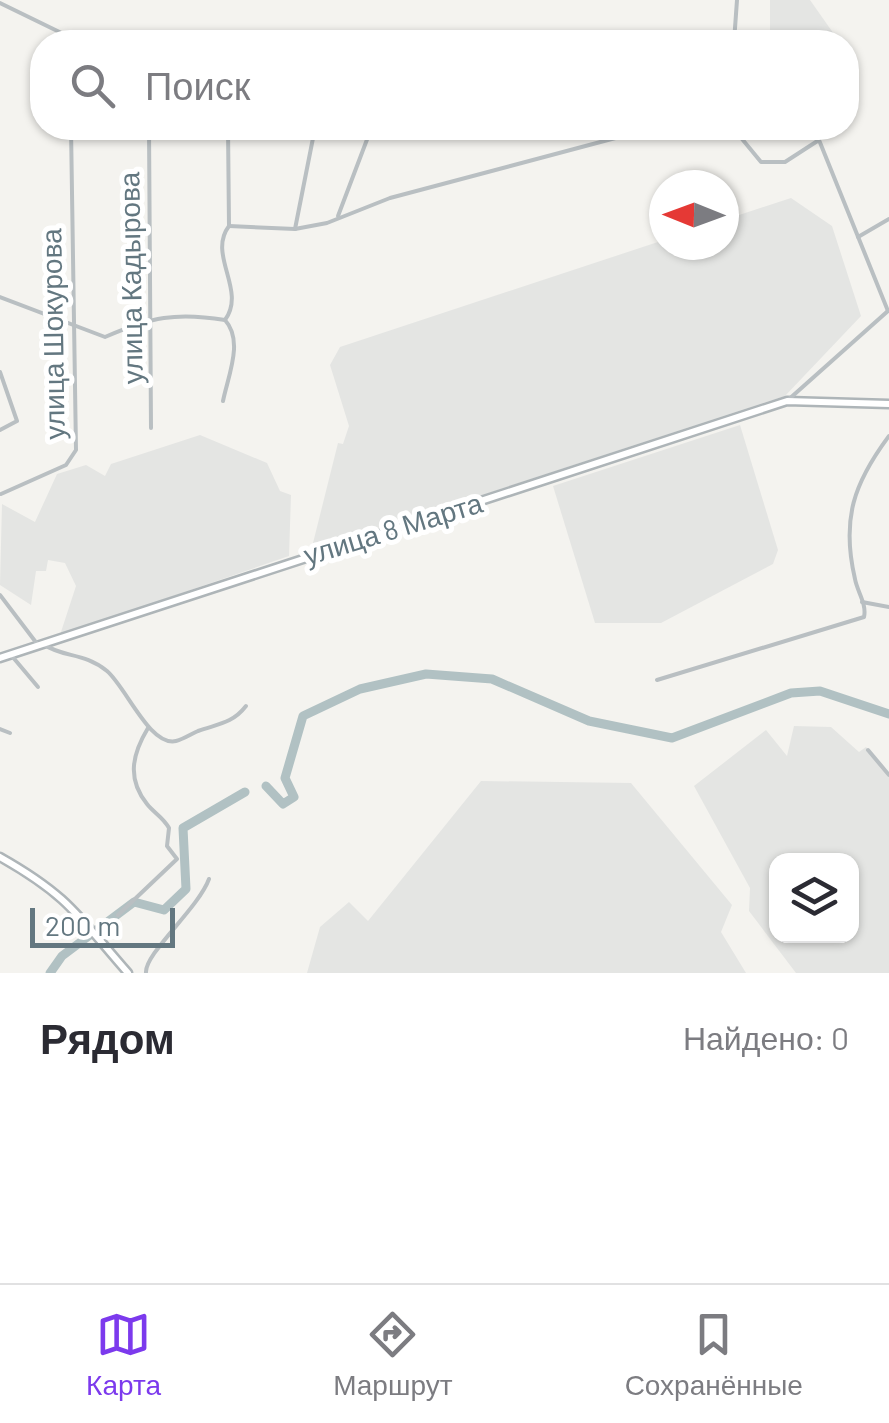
<!DOCTYPE html>
<html lang="ru">
<meta charset="utf-8">
<style>
:root{--surface:#fff;--page:#f7f7f7;--text:#2b2b33;--muted:#7c7c81;--line:#e1e1e2;--accent:#7c3aed}
body{margin:0;font-family:Barlow,sans-serif;background:var(--page);color:var(--text)}
.controls{position:absolute;right:30px;bottom:30px;display:grid;overflow:hidden;border-radius:20px;box-shadow:0 2px 8px #0004}
.controls button{width:90px;height:90px;display:grid;place-items:center;padding:0;border:0;border-bottom:2px solid var(--line);background:var(--surface);color:var(--text);font:50px sans-serif}
.compass{position:absolute;left:649px;top:170px;width:90px;height:90px;border-radius:50%;background:var(--surface);box-shadow:0 2px 8px #0004;rotate:271deg}
.scale{position:absolute;left:30px;bottom:25px;width:145px;box-sizing:border-box;padding-left:10px;border:5px solid #637780;border-top:0;font-size:28px;line-height:35px;white-space:nowrap;color:#637780;-webkit-text-stroke:8px #fff;paint-order:stroke}
.list{margin:0;padding:0;list-style:none}
h2{display:flex;justify-content:space-between;align-items:center;height:130px;margin:0;padding:0 40px;font-size:42px}
h2 small{font-size:32px;font-weight:400;color:var(--muted)}
.icon{flex:none;width:55px;height:55px;fill:none;stroke:currentColor;stroke-width:2;stroke-linecap:round;stroke-linejoin:round}
.map{position:relative;flex:none;width:889px;height:973px;overflow:hidden}
.search{position:absolute;background:var(--surface);box-shadow:0 2px 8px #0004;left:30px;right:30px;top:30px;height:110px;display:flex;align-items:center;gap:25px;box-sizing:border-box;padding:0 35px;border-radius:40px;color:var(--muted);font-size:38px}
.sheet{height:310px;background:var(--surface)}
nav{display:flex;justify-content:space-around;align-items:center;box-sizing:border-box;height:140px;border-top:2px solid var(--line);background:var(--surface);font-size:28px;color:var(--muted)}
nav a{display:grid;justify-items:center;gap:5px}
nav .on{color:var(--accent)}
.map>svg:first-child{display:block}
.built{fill:#e4e5e3;fill-rule:evenodd}
.lines{fill:none;stroke-linecap:round;stroke-linejoin:round}
.river{stroke:#b1c1c3;stroke-width:9}
.secondary-casing{stroke:#aeb5b8;stroke-width:11}
.minor{stroke:#b9bfc2;stroke-width:4}
.secondary{stroke:#fff;stroke-width:6}
.labels{text-anchor:middle;stroke-width:10;stroke-linejoin:round;paint-order:stroke}
.street-label{font-size:28px;fill:#637780;stroke:#fff}
</style>
<div class="map">
<svg width="889" height="973" viewBox="0 0 889 973">
<rect width="100%" height="100%" fill="#f4f3ef"/>
<g class="built">
<path d="M770 0H810L836 37 834 42H770Z"/>
<path d="M791 198 832 226 861 316 785 396 311 551 338 443 343 444 349 426 330 365 340 347 664 240V245H724V220Z"/>
<path d="M740 425 778 550 773 564 661 623H595L553 486Z"/>
<path d="M200 435 267 463 280 491 291 495 289 556 60 635 76 586 65 563 48 560 46 571H36L31 605 0 585 2 504 35 522 57 474 86 465 105 476 111 464Z"/>
<path d="M794 726 831 727 859 752 866 747 889 777V973H796L749 911 750 888 694 786 766 730 787 756ZM776 861H852V936H776Z"/>
<path d="M481 781 631 783 732 905 721 932 746 973H307L320 927 349 902 368 921Z"/>
</g>
<g class="lines">
<g class="river">
<path d="M266 786 283 804 294 797 285 778 303 716 360 689 426 674 492 679 589 721 672 738 791 693 820 691 889 714"/>
<path d="M50 973 62 956 134 902 164 910 186 889 183 828 245 792"/>
</g>
<g class="secondary-casing">
<g id="secondary">
<path d="M0 658 787 401 889 404"/>
<path d="M0 857C69 896 78 916 128 973"/>
</g>
</g>
<g class="minor">
<path d="M0 3 80 42"/>
<path d="M734 42 737 0"/>
<path d="M149 128 151 428"/>
<path d="M358 128H374"/>
<path d="M733 128 761 162H785L819 140 888 311"/>
<path d="M338 216 371 129"/>
<path d="M229 226 295 229 327 223 390 198 653 128"/>
<path d="M295 229 315 128"/>
<path d="M858 237 889 219"/>
<path d="M0 297 105 337C151 317 176 312 225 320"/>
<path d="M0 372 17 421 0 430"/>
<path d="M788 400 889 310"/>
<path d="M223 401C228 376 244 341 225 320 247 290 207 255 229 226L228 128"/>
<path d="M1 494 66 465 76 450 71 128"/>
<path d="M0 595 38 645"/>
<path d="M862 602 889 607"/>
<path d="M43 644C63 658 84 652 107 671 126 687 150 747 176 741 184 739 191 734 198 731 217 724 232 724 246 706"/>
<path d="M11 655 38 687"/>
<path d="M657 680 864 617C867 604 857 591 855 579 841 519 854 483 889 436"/>
<path d="M0 729 10 733"/>
<path d="M868 750 889 775"/>
<path d="M118 915 177 859 167 846 169 828C163 817 154 813 147 804 126 778 133 753 148 728"/>
<path d="M146 973C144 954 198 909 209 879"/>
</g>
<use href="#secondary" class="secondary"/>
</g>
<g class="labels">
<g class="street-label">
<text transform="translate(131 278) rotate(-91)" y="10">улица Кадырова</text>
<text transform="translate(53 334) rotate(-91)" y="10">улица Шокурова</text>
<text transform="translate(393 529) rotate(-17)" y="10">улица 8 Марта</text>
</g>
</g>
</svg>
<div class="controls">
<button><svg class="icon" aria-label="layers" viewBox="0 0 24 24"><path d="M12 4l9 5-9 5-9-5zM3 14l9 5 9-5"/></svg></button>
</div>
<svg class="compass" viewBox="-18 -18 36 36"><path d="M0-13l5 13h-10z" fill="#e53935"/><path d="M0 13l5-13h-10z" fill="#7c7c81"/></svg>
<div class="scale">200 m</div>
<div class="search"><svg class="icon" aria-label="search" viewBox="0 0 24 24"><circle cx="10" cy="10" r="6"/><path d="M15 15l6 6"/></svg>Поиск</div>
</div>
<section class="sheet">
<h2>Рядом<small>Найдено: 0</small></h2>
<ul class="list">
</ul>
</section>
<nav>
<a class="on"><svg class="icon" aria-label="map" viewBox="0 0 24 24"><path d="M3 6l6-2 6 2 6-2v14l-6 2-6-2-6 2zM9 4v14M15 6v14"/></svg>Карта</a>
<a><svg class="icon" aria-label="directions" viewBox="0 0 24 24"><path d="M12 3l9 9-9 9-9-9zM9 14v-3h6M13 9l2 2-2 2"/></svg>Маршрут</a>
<a><svg class="icon" aria-label="saved" viewBox="0 0 24 24"><path d="M7 4h10v16l-5-4-5 4z"/></svg>Сохранённые</a>
</nav>
